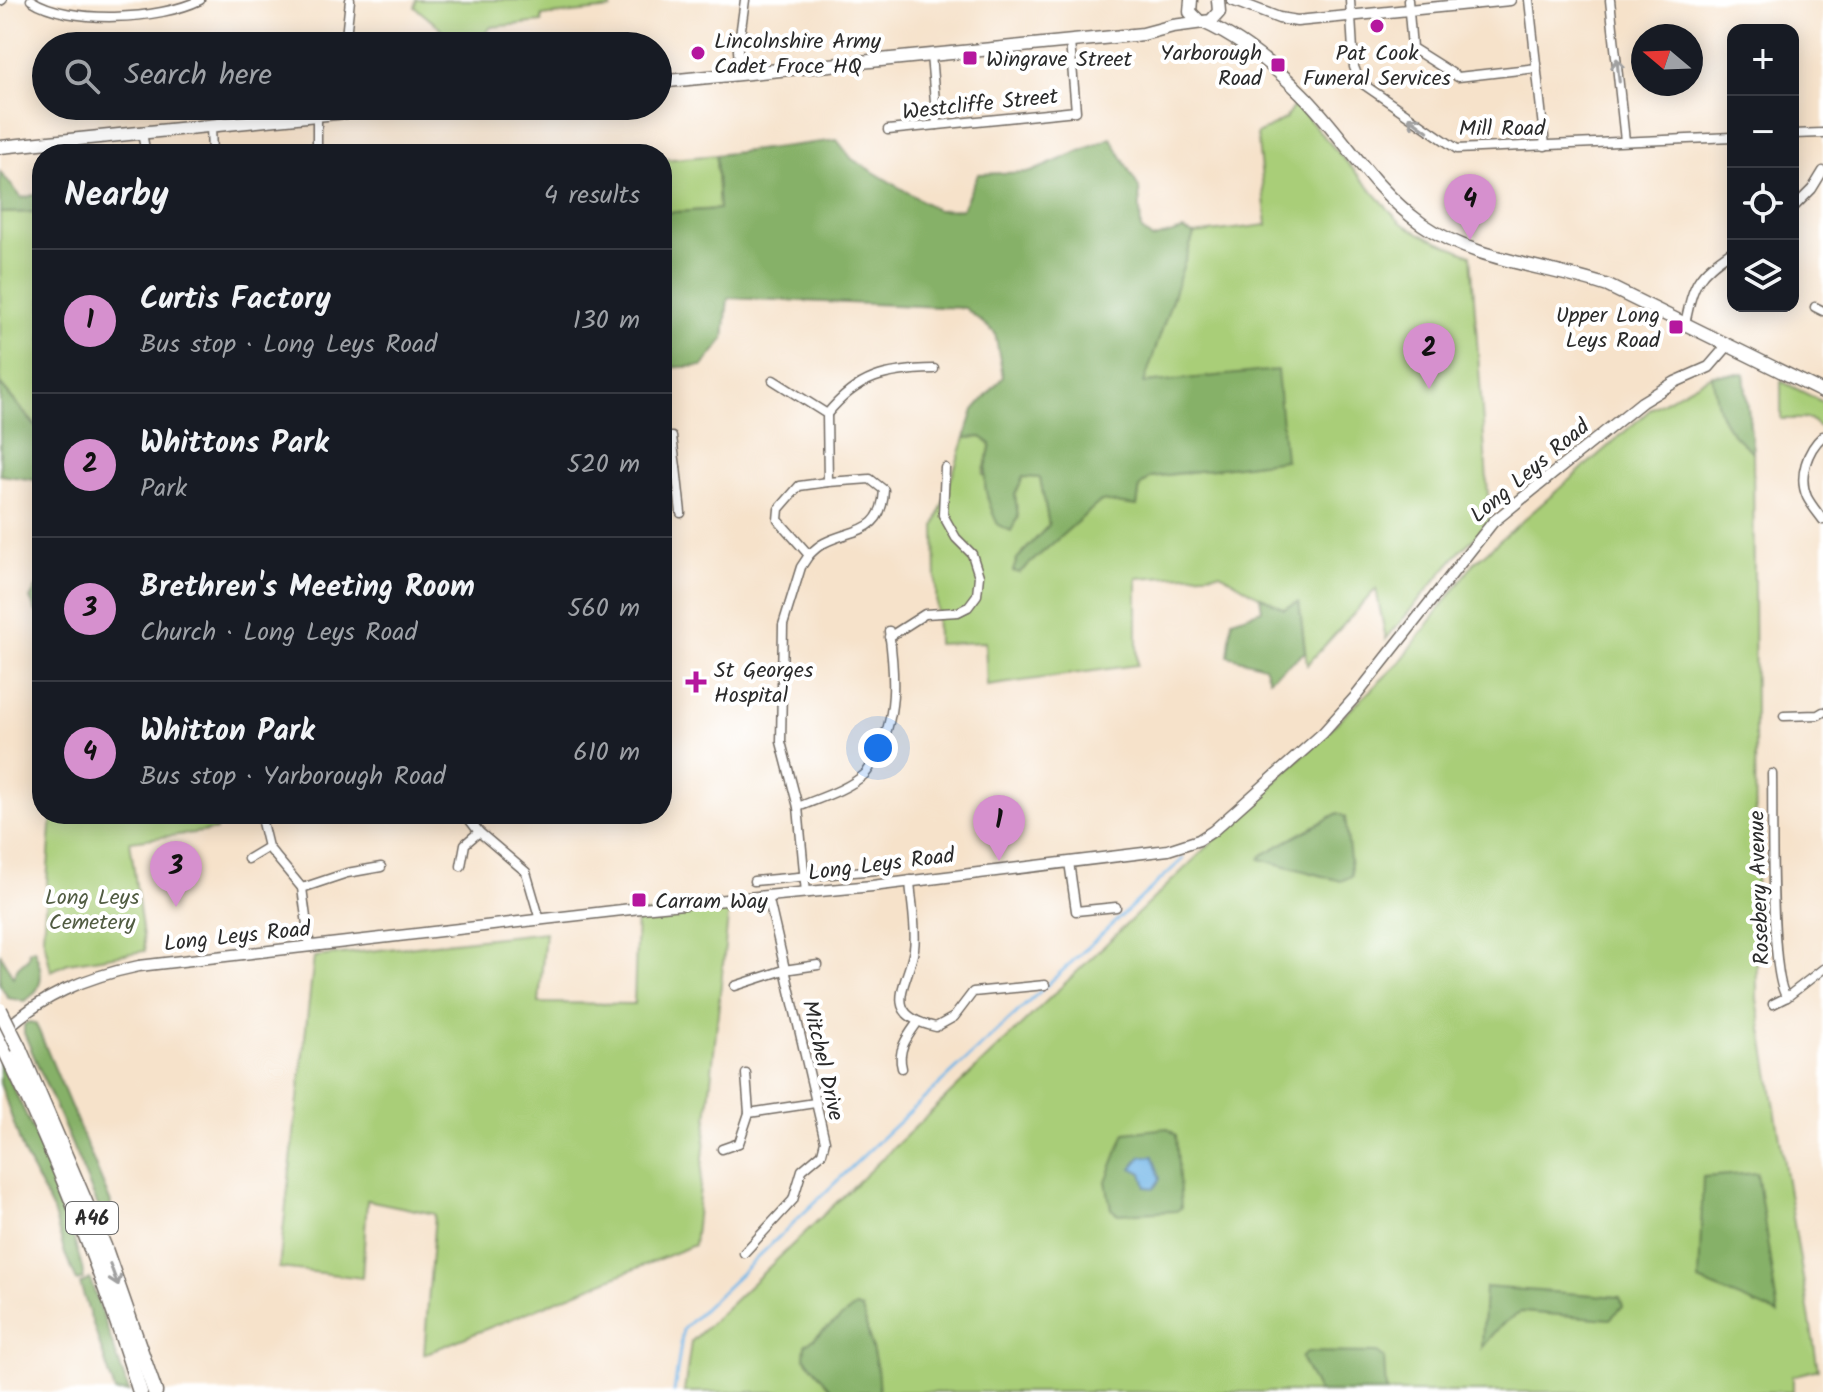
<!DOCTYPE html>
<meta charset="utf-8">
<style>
:root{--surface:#171b24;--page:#20242c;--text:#f1f3f6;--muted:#9ea1a6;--line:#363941;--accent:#d690ce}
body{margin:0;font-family:Kalam,sans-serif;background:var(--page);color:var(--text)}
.controls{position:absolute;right:24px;top:24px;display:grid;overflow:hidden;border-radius:16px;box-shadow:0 4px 20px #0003}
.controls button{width:72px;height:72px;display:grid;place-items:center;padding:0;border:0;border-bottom:2px solid var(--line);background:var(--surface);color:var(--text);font:40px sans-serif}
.compass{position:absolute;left:1631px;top:24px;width:72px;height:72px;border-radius:50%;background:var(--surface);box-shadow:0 4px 20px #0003;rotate:289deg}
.you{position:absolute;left:878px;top:748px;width:28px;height:28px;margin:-20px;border:6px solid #fff;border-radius:50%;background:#1a73e8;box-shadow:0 0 0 12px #1a73e833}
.badge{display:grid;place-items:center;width:52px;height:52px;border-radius:50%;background:var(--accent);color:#111;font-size:26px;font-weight:700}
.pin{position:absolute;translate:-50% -66px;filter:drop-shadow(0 2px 4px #0008)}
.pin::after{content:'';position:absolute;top:42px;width:28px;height:24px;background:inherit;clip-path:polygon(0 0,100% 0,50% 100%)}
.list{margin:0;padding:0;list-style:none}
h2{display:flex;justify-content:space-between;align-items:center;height:104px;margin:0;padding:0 32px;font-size:34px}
h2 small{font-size:26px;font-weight:400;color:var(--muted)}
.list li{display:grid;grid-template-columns:52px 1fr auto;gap:24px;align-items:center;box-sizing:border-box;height:144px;padding:0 32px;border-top:2px solid var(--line)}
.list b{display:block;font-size:30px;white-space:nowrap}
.list p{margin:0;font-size:26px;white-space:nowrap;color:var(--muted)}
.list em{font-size:26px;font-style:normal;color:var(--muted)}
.icon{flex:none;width:44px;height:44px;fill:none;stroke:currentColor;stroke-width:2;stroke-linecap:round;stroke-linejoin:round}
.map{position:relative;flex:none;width:1823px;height:1392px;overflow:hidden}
.search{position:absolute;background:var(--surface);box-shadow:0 4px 20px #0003;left:32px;top:32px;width:640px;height:88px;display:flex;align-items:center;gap:20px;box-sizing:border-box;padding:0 28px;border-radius:44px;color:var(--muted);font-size:30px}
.panel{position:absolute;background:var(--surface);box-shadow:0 4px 20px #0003;left:32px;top:144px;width:640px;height:680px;border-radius:32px}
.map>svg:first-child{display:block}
.green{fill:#a9ce78;stroke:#6a7c52;stroke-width:2}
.forest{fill:#86b168;stroke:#586e4a;stroke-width:2}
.water{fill:#71b5e7;stroke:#4e7089;stroke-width:2}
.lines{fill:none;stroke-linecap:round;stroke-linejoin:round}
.stream{stroke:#71b5e7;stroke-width:3}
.minor-casing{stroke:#726b63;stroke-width:11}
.tertiary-casing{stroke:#726b63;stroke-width:13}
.secondary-casing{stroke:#726b63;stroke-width:15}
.trunk-casing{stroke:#726b63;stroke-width:17}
.minor{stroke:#fff;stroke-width:8}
.tertiary{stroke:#fff;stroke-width:10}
.secondary{stroke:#fff;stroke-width:12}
.trunk{stroke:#fff;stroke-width:14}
.trunk-bridge-casing{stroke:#726b63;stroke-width:17;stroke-linecap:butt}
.trunk-bridge{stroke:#fff;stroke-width:14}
.oneway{stroke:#a0a0a0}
.poi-dot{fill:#b5179e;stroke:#fff;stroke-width:3}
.labels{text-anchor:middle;stroke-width:8;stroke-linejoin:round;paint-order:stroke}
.shield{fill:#fff;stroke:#6b6b6b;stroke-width:2}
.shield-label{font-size:20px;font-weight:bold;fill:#2b2b2b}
.poi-label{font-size:22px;fill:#2b2b2b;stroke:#fff;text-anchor:start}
.street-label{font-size:22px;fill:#2b2b2b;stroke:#fff}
.park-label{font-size:22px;fill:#515c42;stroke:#fff}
</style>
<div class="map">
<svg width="1823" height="1392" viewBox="0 0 1823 1392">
<rect width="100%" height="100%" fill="#fff"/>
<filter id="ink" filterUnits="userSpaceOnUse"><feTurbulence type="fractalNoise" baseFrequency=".0125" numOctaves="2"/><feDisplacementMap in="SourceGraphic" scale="16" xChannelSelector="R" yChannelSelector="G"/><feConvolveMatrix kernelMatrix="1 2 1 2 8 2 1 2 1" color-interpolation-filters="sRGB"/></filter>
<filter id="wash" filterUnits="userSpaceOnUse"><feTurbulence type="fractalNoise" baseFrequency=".006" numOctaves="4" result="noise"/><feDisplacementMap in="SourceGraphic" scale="32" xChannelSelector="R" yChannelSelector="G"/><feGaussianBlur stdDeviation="1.8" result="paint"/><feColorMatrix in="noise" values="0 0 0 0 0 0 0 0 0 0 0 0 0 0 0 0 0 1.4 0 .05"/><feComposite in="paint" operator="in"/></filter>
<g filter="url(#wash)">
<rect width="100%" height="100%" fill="#f6e2ca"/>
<g class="green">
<path d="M416 0H611V9L542 16V22L491 27 473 46H462L415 7Z"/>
<path d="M1295 104 1400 222 1421 234 1471 255 1490 524 1462 549 1386 639 1376 589 1307 665 1299 602 1284 609 1277 607 1220 573 1137 578V665L987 686 985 642 937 644 935 526 965 438 981 437 991 444 983 474 1018 517 1015 495 1023 477H1040L1049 525 1017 559 1073 524 1101 501 1137 505 1140 486 1151 477 1285 460 1143 383 1194 234 1267 225 1257 134 1285 119Z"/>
<path d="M716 155 719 209 662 213V160Z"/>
<path d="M42 212V430L37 427 0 384V213Z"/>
<path d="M1744 374 1753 452 1757 999 1818 1369 1793 1376V1392H684L691 1342 1400 662 1475 562 1652 408 1712 375Z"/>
<path d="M1781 381 1823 402V425L1819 427 1810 419H1781Z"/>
<path d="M52 814H217L216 830 130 841 145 951 68 963 51 971 43 936Z"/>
<path d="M729 907 694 1245 424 1354 435 1214 367 1200 362 1278 279 1268 314 957 545 932 539 1003 634 1004 637 914Z"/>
</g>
<g class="forest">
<path d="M1111 138 1139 188 1141 229 1152 239 1183 230 1194 234 1144 383 1277 370 1285 460 1151 477 1140 486 1137 506 1101 501 1019 573 1013 571 1017 559 1049 525 1040 478 1023 477 1015 495 1018 517 1011 531 998 525C982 491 982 480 991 444L981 437 965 438 974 410 1003 377 995 333 965 308 728 298 724 339 703 366 662 368V322L664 315 662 213 719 209 716 155 837 140 852 159 937 210 962 209 978 174 1031 172Z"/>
<path d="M0 172 22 198 42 193V212L0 213Z"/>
<path d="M1744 374 1753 452C1720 426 1719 415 1712 375Z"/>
<path d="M0 384 36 427 42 430V481L0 475Z"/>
<path d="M42 579V614L36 612 30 598Z"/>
<path d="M1260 596 1284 609 1299 602 1305 652 1269 679 1264 666 1228 656 1232 620 1262 610Z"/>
<path d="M1338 813 1345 817 1352 876 1341 881 1260 859 1262 855Z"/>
<path d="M34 949C43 970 46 989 24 1001L8 998 0 984V953L13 977 18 967 28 958 29 951Z"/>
<path d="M28 1022 35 1023 39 1031 111 1203 110 1223 104 1220 24 1033V1025Z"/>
<path d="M0 1061C29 1120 58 1180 75 1243 78 1256 84 1266 83 1279L77 1281 65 1254 53 1211 24 1154 0 1083Z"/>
<path d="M1167 1128 1176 1135 1181 1208 1176 1211 1118 1214 1111 1209 1106 1181 1125 1133Z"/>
<path d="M1757 1173 1778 1314 1699 1281 1703 1177Z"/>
<path d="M90 1279 129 1392H115L80 1284Z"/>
<path d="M1485 1287 1620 1297 1623 1306 1610 1319 1521 1312 1501 1325 1482 1348Z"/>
<path d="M855 1307 862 1309 877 1368 879 1392H834L804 1357 805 1345Z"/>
<path d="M1307 1352 1377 1353 1384 1358 1386 1392H1318L1301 1358Z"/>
</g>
<path class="water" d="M1142 1156H1153L1160 1179 1154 1188 1146 1187 1142 1173 1132 1168Z"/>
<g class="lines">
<path class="stream" d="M674 1392 683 1329 887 1133 1183 859"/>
</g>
</g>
<g filter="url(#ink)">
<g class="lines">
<g class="minor-casing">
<g id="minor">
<path d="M31 0C69 25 160 20 200 0"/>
<path d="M1350 0 1354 67 1360 82 1457 149 1733 137"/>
<path d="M1408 0 1412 48 1458 77 1537 68"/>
<path d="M1529 0 1545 146"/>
<path d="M1610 0 1625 141"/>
<path d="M0 1 2 0"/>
<path d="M345 46 350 0"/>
<path d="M931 55 937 125"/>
<path d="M740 75 738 50 745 0"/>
<path d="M211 126 212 154"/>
<path d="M888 130 1076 111 1070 42"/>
<path d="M142 133 146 154"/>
<path d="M1793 134 1823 133"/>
<path d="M317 154V114"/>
<path d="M1793 208 1812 189 1823 171"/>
<path d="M1815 307 1823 311"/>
<path d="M1685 324C1694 282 1696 275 1733 250"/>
<path d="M773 380 827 414 828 482 799 486 779 509 778 520 809 555 801 567 783 625 781 742 798 807 806 893"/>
<path d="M827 414C858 376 886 370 934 369"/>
<path d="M1823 436C1807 450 1798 477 1807 497 1811 505 1818 513 1823 520"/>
<path d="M676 467 681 513"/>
<path d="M662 470 676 467 672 437"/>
<path d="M809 555C813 551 818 546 824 543 853 528 882 535 884 490L870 479 828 482"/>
<path d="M889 637 925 614 958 612 968 607 977 595 979 576 972 554 956 538 943 515 945 468"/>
<path d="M1784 716 1818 715 1823 712"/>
<path d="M1772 774C1773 808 1769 981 1787 997"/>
<path d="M798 807C820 798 847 790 865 774 869 770 872 764 875 758 898 718 895 675 889 631"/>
<path d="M260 814 268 847 302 888 310 947"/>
<path d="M465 814 479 832 526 872 540 920"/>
<path d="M248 859 268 847"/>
<path d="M1069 862 1076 911 1116 907"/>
<path d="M461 866 465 844 479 832"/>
<path d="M910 880C911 902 917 928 914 949 909 984 878 1014 936 1027L954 1017 973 992 1045 985"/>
<path d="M754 881 876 870"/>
<path d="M302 888 347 873 381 867"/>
<path d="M735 986 784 970 818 965"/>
<path d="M1773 1004 1787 997 1823 969"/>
<path d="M902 1068C897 1050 907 1037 917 1023"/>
<path d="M746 1074 749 1113 815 1103"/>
<path d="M722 1149 739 1143 749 1113"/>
<path d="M744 1253 793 1200 802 1170 822 1153 825 1141 768 896"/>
</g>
</g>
<g class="tertiary-casing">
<g id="tertiary">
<path d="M1232 0 1279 18 1297 21 1510 0"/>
<path d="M0 1035C39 996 86 977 139 966L631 909 872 886 1168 850 1199 840 1213 831 1323 733 1356 696 1493 522 1642 402 1675 382 1709 367 1728 345"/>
</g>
</g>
<g class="secondary-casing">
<g id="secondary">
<path d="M1191 0 1190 12 1200 22"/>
<path d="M1203 22C1239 38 1274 66 1302 94 1345 137 1370 187 1422 224 1477 262 1546 265 1608 286L1823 392"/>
<path d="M658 82 1143 34 1173 26 1211 21 1219 12 1218 0"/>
<path d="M0 147 406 106"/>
</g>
</g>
<g class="trunk-casing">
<g id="trunk">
<path d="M0 1040C56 1153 103 1272 140 1392"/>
<path d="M19 1048 104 1246 155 1392"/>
</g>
</g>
<use href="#minor" class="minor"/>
<use href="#tertiary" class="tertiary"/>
<use href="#secondary" class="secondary"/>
<use href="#trunk" class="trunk"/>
<g class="trunk-bridge-casing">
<path id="trunk-bridge" d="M0 1010 19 1048"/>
</g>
<use href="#trunk-bridge" class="trunk-bridge"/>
</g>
<defs><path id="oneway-shaft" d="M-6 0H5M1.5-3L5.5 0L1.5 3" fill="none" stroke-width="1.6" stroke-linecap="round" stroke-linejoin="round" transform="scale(2)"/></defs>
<g class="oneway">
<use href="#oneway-shaft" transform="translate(1618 70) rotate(-96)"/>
<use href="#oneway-shaft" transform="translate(1418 124) rotate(-144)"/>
<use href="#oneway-shaft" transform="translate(114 1275) rotate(70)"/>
</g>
</g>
<g class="poi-dot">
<circle cx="1377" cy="26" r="8"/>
<circle cx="698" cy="53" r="8"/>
<rect x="962" y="50" width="16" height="16" rx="4"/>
<rect x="1270" y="57" width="16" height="16" rx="4"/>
<rect x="1668" y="319" width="16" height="16" rx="4"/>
<path d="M692 670h8v8h8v8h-8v8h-8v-8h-8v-8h8z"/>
<rect x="631" y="892" width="16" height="16" rx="4"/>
</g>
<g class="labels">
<rect class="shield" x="66" y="1202" width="52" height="32" rx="6"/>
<g class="shield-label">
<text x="92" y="1225">A46</text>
</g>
<g class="poi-label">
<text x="714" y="48">Lincolnshire Army<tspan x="714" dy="25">Cadet Froce HQ</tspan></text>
<text x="1262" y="60" text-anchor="end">Yarborough<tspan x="1262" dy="25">Road</tspan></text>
<text x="1377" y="60" text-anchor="middle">Pat Cook<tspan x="1377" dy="25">Funeral Services</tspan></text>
<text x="986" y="66">Wingrave Street</text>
<text x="1660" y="322" text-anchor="end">Upper Long<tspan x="1660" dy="25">Leys Road</tspan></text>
<text x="714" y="677">St Georges<tspan x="714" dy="25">Hospital</tspan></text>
<text x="655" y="908">Carram Way</text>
</g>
<g class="street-label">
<text transform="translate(980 103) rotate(-6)" y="8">Westcliffe Street</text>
<text x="1502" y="135">Mill Road</text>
<text transform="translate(1529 470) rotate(-40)" y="8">Long Leys Road</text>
<text transform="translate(881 863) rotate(-7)" y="8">Long Leys Road</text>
<text transform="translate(1758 888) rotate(-92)" y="8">Rosebery Avenue</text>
<text transform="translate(237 935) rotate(-6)" y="8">Long Leys Road</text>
<text transform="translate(824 1060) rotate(77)" y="8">Mitchel Drive</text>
</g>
<g class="park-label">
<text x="92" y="904">Long Leys<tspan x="92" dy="25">Cemetery</tspan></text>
</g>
</g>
</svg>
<div class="controls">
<button>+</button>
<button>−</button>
<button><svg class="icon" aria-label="locate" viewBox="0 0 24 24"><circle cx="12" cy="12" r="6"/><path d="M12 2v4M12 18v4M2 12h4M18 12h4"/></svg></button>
<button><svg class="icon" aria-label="layers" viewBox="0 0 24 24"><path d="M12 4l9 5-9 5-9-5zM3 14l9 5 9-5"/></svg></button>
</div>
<svg class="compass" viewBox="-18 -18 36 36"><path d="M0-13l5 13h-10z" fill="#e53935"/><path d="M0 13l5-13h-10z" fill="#9ea1a6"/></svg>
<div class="you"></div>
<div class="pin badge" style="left:999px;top:861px">1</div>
<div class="pin badge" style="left:1429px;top:389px">2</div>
<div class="pin badge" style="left:176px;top:907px">3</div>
<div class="pin badge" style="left:1470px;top:240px">4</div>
<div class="search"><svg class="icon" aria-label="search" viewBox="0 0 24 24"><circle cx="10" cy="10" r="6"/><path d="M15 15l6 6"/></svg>Search here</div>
<section class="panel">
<h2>Nearby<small>4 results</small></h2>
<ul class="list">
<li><span class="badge">1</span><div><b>Curtis Factory</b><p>Bus stop · Long Leys Road</p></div><em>130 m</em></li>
<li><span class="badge">2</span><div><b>Whittons Park</b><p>Park</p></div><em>520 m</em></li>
<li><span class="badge">3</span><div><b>Brethren's Meeting Room</b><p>Church · Long Leys Road</p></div><em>560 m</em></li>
<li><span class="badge">4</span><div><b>Whitton Park</b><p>Bus stop · Yarborough Road</p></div><em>610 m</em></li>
</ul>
</section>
</div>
